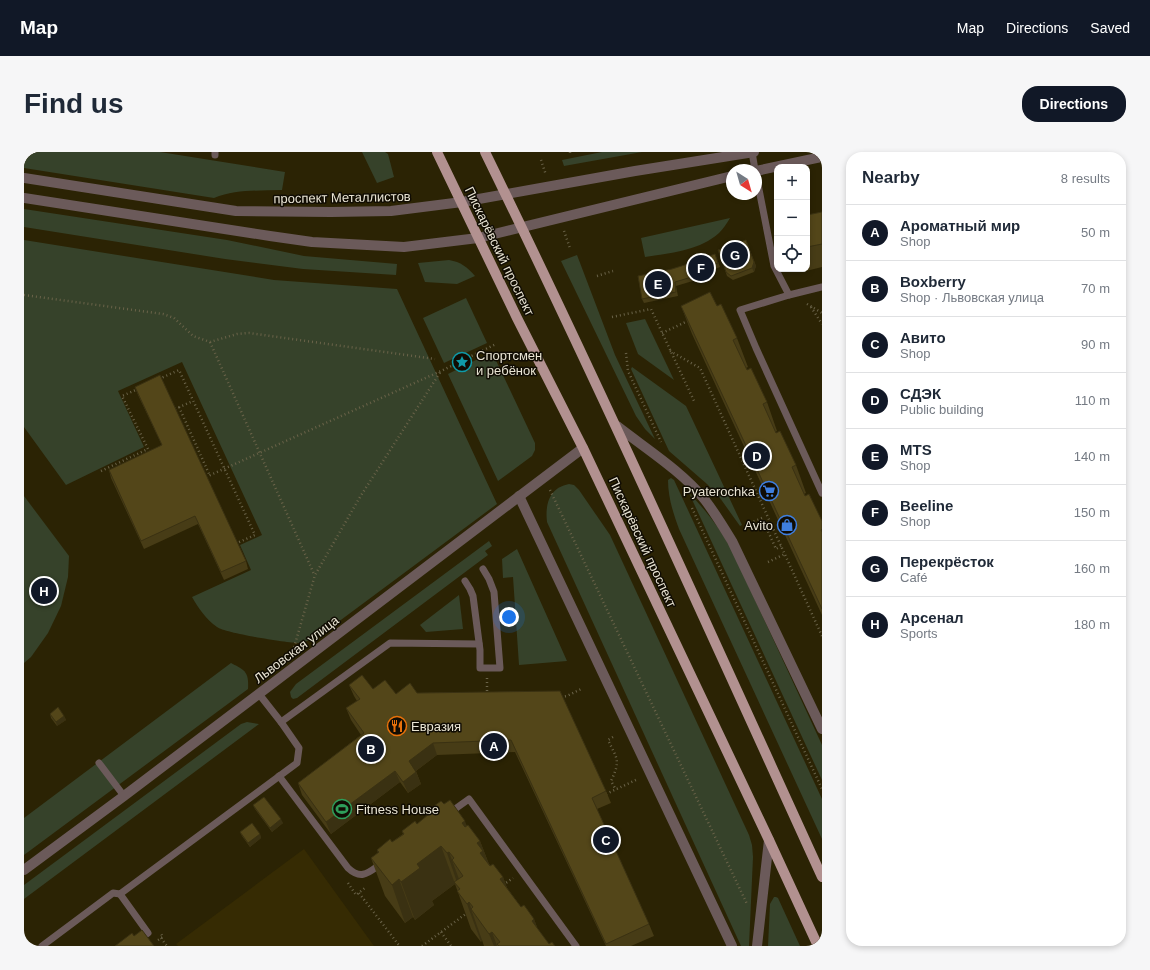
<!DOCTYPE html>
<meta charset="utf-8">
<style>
:root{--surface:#fff;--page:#f6f6f7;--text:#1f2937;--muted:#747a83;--line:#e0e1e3;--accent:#111827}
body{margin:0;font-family:Arial,sans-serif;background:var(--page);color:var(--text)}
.controls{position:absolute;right:12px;top:12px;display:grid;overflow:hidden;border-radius:8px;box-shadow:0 2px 6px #0003}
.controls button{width:36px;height:36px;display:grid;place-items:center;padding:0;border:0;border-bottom:1px solid var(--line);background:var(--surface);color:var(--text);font:20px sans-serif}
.compass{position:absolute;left:702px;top:12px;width:36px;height:36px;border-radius:50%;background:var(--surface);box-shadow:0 2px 6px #0003;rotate:143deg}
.you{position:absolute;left:485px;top:465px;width:14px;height:14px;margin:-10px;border:3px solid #fff;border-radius:50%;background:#1a73e8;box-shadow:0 0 0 6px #1a73e833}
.badge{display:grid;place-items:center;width:26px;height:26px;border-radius:50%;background:var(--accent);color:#fff;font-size:13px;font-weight:700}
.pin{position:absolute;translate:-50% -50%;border:2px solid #fff;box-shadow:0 1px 4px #0006}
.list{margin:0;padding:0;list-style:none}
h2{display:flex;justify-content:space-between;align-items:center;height:52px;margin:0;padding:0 16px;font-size:17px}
h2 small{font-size:13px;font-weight:400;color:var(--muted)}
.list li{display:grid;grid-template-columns:26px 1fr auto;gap:12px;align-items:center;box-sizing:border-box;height:56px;padding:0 16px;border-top:1px solid var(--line)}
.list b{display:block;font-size:15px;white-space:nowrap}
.list p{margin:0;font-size:13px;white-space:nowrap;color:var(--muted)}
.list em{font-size:13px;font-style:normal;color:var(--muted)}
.icon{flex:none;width:22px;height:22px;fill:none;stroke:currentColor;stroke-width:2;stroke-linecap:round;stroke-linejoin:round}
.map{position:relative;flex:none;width:798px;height:794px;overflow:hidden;border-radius:16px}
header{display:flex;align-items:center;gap:24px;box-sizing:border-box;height:56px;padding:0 20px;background:var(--accent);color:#fff}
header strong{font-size:19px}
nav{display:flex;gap:22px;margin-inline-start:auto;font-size:14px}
.intro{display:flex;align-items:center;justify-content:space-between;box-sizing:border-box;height:96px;padding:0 24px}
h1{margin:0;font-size:28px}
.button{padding:10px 18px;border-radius:16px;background:var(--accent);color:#fff;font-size:14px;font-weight:700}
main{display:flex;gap:24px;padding:0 24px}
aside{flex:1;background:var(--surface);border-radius:16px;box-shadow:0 2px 6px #0003}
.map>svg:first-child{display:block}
.built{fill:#362b03}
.green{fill:#36422a}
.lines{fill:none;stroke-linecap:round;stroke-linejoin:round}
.path{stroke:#6a6349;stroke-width:2.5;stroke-dasharray:1 3;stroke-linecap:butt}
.service{stroke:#6b5a5a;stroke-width:7}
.minor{stroke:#6b5a5a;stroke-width:10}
.tertiary{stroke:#6b5a5a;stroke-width:10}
.primary{stroke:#b29190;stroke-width:10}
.wall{fill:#473c16}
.shaded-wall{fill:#3a3112}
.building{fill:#534619;stroke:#3a3112}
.labels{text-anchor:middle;stroke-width:3;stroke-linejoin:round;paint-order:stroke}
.street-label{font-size:13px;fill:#e9e4d3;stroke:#100c03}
.poi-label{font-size:13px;fill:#e9e4d3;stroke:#100c03;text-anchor:start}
</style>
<header>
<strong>Map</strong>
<nav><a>Map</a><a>Directions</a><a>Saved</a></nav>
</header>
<div class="intro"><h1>Find us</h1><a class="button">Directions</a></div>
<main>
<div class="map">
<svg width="798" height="794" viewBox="0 0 798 794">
<rect width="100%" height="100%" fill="#2b2304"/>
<path class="built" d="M280 697 350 794H154L152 792Z"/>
<g class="green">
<path d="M0 0H136L261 20 258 38C235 39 212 37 190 46L0 16Z"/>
<path d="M338 0H361L364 2 370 25 353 31Z"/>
<path d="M578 0H618L540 14 538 8Z"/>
<path d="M0 57 203 88 280 104 373 112 372 123 279 117 201 107 0 75Z"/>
<path d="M706 66C703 71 699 77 695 81 675 99 646 101 621 105L617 86Z"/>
<path d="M0 88 250 128 373 137 473 352 298 482C291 486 283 490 275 491 263 491 201 481 193 475 182 467 175 457 168 445L227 418 216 393 238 383 158 210 94 239 120 295 42 333 0 275Z"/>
<path d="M553 103 591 203 631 287 621 277 612 264 537 109Z"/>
<path d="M425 108C437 110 443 115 451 124L433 132 401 130 394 111Z"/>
<path d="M442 146 463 191 420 211 399 166Z"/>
<path d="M621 167 650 228 614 202 602 171Z"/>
<path d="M468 200 511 291V298L508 304 474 329 424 222Z"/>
<path d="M608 215 662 254 718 373 716 374 696 346 683 332 645 299 607 217Z"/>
<path d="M647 326 650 328 798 647V687L655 377C649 361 644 345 644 328Z"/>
<path d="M545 332 550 333 555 338 586 383 725 683 728 693 729 705 725 794H717L523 370C521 352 525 336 545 332Z"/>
<path d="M665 341C682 358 695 376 707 396L798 593V628Z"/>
<path d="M0 344 45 404 44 425 37 454 24 481 7 505 0 511Z"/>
<path d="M465 389 468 394 461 399 464 403 273 546 269 547 267 545 266 540 272 532Z"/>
<path d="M493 397 543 509 495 513 489 425 479 426 478 407Z"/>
<path d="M435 443 439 477 402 480 396 473Z"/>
<path d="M207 511C221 518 225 520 224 537L0 703V666Z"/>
<path d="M223 570 235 572 0 747V733L217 572Z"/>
<path d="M750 745H752L754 746 776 794H744L746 752Z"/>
</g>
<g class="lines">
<g class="path">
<path d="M546 0V1"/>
<path d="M517 8 522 23"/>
<path d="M540 79 546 96"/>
<path d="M573 124 589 119"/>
<path d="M0 143 139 162 150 166 169 184 186 190 213 182 225 181 411 207"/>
<path d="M783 152 798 161"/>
<path d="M787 155 798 172"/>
<path d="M588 165 627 157 671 251"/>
<path d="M638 181 666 168"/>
<path d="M186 190 290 422"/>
<path d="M646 199 676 216 798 484"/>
<path d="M602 201 604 219 637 290"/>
<path d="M135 227 155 218 231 383 213 391"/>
<path d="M155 255 186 324"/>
<path d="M151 257 169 249"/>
<path d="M77 319 124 297 98 244 114 237"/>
<path d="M182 325 417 219 472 192"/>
<path d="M526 338 723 752"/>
<path d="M668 356 798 637"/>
<path d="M726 371 738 366 752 397 757 394"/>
<path d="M744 410 761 402"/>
<path d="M269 499 291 423 336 345 417 219"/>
<path d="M463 526V541"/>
<path d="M537 545 543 544 557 537"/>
<path d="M589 585 584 588C593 607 597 608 587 629L592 638"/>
<path d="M582 642 614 627"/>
<path d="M324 731 332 743 342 735"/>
<path d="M479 733 489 726"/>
<path d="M335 741 374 792 377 794"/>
<path d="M417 780 427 794"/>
<path d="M137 786 143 794"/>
<path d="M134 788 139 785 136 780"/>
<path d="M398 794 443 761"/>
</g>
<g class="service">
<path d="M728 0 731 18"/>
<path d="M191 3V0"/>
<path d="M732 22 750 114 765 143 798 135"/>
<path d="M765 143 716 158 732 196 798 341"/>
<path d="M441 429 446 437 449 444 456 498V516H476L470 440 465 427 459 417"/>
<path d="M235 542 257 570 366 491 455 492"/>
<path d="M75 611 100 644"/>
<path d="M255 624 324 716C338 729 345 720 358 711"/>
<path d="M424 662 445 647 552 794"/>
<path d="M96 742 124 781 107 794"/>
<path d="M18 794 89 741 96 742 273 611 275 596 257 570"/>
</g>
<g class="minor">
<path d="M593 274C621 296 659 320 681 348 691 361 700 376 708 389L798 577"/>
<path d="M495 344 708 794"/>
<path d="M0 718 100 644 559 296"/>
<path d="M733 794 745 688"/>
</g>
<g class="tertiary">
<path d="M732 19 798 5"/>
<path d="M0 26 212 59 307 60 367 59 438 50 611 19 730 0"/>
<path d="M0 46 246 84 288 90 380 95 454 86 708 24"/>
</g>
<g class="primary">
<path d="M413 0 493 166 559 296 745 688 794 794"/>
<path d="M461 0C578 239 687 482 798 725"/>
</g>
</g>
<g class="wall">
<path d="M798 60V115L782 119 781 117H783V63Z"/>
<path d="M722 88 732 114 730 120 709 128 703 124 694 98Z"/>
<path d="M691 102 696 115 684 120 679 106Z"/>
<path d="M667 111 672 128 652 134 654 144 620 151 618 147 648 117Z"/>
<path d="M657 154H693L713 186 724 215 722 216 743 250 753 279 751 280 772 313 782 341 780 342 798 369V463L668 182Z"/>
<path d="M111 235 222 409 224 417 200 428 174 372 120 397 87 326 85 318 138 293 114 243Z"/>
<path d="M325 533 372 542 393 541 536 539 582 639 587 651 573 657 625 772 630 784 607 794H582L491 600 413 603 392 619 397 632 384 641 376 630 307 682 278 643 274 631 337 583 327 568 322 556 333 549 330 544Z"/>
<path d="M26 562 40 564 42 568 33 574 27 566Z"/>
<path d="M420 652 443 674 456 689 465 712 479 725 483 736 497 755 510 767 514 778 525 792 531 794H460L458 788 457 790 447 777 431 732 408 749 410 753 391 768 389 765 381 771 361 744 347 706 354 701 353 698 368 690 379 682 378 679 393 672 405 663 403 659Z"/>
<path d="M229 653 259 671 248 680 231 657Z"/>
<path d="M216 680 236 682 237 686 226 695 218 684Z"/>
</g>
<g class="shaded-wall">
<path d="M730 110 732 114 730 120 728 116Z"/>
<path d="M40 564 42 568 33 574 32 570Z"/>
<path d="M409 591 413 603 389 621 385 609Z"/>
<path d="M371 619 376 630 307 682 302 670Z"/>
<path d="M392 620 397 632 384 641 379 630Z"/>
<path d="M257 667 259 671 248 680 246 676Z"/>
<path d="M441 669 455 707 438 671Z"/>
<path d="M236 682 237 686 226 695 224 691Z"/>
<path d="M456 689 470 726V739L453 691Z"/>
<path d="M417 694 431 732 408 749 410 753 391 768 377 730 393 712Z"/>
<path d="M425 700 439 738 436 739 423 701Z"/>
<path d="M479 725 493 763 476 727Z"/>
<path d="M375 727 389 765 381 771 368 733Z"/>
<path d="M445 750 448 759 447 757 458 788 457 790 443 752Z"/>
<path d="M510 767 520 794 508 769Z"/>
<path d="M468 780 473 794H470L465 782Z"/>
</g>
<g class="building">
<path d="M798 60V92L783 95V63Z"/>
<path d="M722 88 730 110 728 116 707 124 702 120 694 98Z"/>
<path d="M691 102 694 111 682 116 679 106Z"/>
<path d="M667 111 671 124 651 130 652 140 618 147 614 124 648 117Z"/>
<path d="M686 140 693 154 697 152 713 186 709 188 723 218 727 216 743 250 739 252 752 281 756 279 772 313 768 315 781 344 785 342 798 369V377L797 378 798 380V457L657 154Z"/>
<path d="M136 223 222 409 197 420 171 364 117 389 85 318 138 293 111 235Z"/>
<path d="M338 523 349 537 361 528 372 542 386 531 393 541 536 539 582 639 568 646 625 772 582 792 487 588 409 591 385 609 392 620 379 630 371 619 302 670 274 631 340 581 322 556 336 547 325 533Z"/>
<path d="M34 555 40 564 32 570 26 562Z"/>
<path d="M240 645 257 667 246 676 229 653Z"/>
<path d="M426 648 441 669 438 671 441 675 444 673 456 689 453 691 459 699 456 701 466 714 469 712 479 725 476 727 497 755 500 753 510 767 508 769 525 792 528 790 531 794H475L473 792 476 790 468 780 465 782 447 757 449 755 445 750 443 752 433 739 436 737 430 730 439 724 428 708 430 706 425 700 423 701 417 694 393 712 396 716 377 730 375 727 368 733 347 706 355 700 353 698 366 687 368 690 380 682 378 679 391 669 393 672 405 662 403 659 417 649 420 652Z"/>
<path d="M228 671 236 682 224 691 216 680Z"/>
<path d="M118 778 130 794H91L108 781 110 784Z"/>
</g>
<defs>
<g id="sight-ring" transform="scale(1)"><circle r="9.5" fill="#100c03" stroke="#0f9aa8" stroke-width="1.5"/><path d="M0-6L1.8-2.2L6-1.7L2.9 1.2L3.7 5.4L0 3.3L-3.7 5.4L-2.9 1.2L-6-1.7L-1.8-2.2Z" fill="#0f9aa8"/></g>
<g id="supermarket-ring" transform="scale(1)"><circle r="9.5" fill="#100c03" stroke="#3f7fe0" stroke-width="1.5"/><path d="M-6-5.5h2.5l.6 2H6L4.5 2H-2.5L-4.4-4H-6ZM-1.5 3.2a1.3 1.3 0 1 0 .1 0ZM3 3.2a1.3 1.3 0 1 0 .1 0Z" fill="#3f7fe0"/></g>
<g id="shop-ring" transform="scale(1)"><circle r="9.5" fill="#100c03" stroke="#3f7fe0" stroke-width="1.5"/><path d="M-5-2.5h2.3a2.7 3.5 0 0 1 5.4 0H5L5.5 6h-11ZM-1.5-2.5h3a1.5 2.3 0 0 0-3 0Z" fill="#3f7fe0"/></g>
<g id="restaurant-ring" transform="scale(1)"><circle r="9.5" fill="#100c03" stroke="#e8710a" stroke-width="1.5"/><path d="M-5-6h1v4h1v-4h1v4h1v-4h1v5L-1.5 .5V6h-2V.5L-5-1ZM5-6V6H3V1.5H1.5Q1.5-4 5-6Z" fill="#e8710a"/></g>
<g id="stadium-ring" transform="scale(1)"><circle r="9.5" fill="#100c03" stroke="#2e9e5b" stroke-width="1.5"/><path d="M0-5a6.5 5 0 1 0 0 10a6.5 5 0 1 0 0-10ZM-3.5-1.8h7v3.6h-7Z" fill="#2e9e5b"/></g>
</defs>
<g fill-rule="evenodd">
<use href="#sight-ring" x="438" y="210"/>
<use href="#supermarket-ring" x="745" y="339"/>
<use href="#shop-ring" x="763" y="373"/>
<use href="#restaurant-ring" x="373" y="574"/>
<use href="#stadium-ring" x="318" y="657"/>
</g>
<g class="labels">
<g class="street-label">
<text transform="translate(318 45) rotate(-1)" y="5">проспект Металлистов</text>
<text transform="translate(476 99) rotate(64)" y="5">Пискарёвский проспект</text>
<text transform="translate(619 390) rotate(65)" y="5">Пискарёвский проспект</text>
<text transform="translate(272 497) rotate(-37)" y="5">Львовская улица</text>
</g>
<g class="poi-label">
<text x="452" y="208">Спортсмен<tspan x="452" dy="15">и ребёнок</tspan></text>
<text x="731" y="344" text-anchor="end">Pyaterochka</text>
<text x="749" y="378" text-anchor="end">Avito</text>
<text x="387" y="579">Евразия</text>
<text x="332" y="662">Fitness House</text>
</g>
</g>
</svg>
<div class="controls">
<button>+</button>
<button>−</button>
<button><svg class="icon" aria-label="locate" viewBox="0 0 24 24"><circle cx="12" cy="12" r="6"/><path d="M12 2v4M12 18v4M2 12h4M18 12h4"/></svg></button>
</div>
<svg class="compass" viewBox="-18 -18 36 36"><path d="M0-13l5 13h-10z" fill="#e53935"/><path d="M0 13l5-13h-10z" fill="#747a83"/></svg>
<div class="you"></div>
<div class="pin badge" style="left:470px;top:594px">A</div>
<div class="pin badge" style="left:347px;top:597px">B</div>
<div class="pin badge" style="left:582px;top:688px">C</div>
<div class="pin badge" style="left:733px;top:304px">D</div>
<div class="pin badge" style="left:634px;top:132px">E</div>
<div class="pin badge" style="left:677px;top:116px">F</div>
<div class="pin badge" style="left:711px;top:103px">G</div>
<div class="pin badge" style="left:20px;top:439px">H</div>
</div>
<aside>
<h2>Nearby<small>8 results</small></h2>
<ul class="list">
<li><span class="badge">A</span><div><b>Ароматный мир</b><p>Shop</p></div><em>50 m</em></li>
<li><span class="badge">B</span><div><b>Boxberry</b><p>Shop · Львовская улица</p></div><em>70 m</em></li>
<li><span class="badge">C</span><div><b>Авито</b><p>Shop</p></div><em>90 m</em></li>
<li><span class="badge">D</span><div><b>СДЭК</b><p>Public building</p></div><em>110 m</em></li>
<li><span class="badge">E</span><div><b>MTS</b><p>Shop</p></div><em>140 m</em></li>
<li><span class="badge">F</span><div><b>Beeline</b><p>Shop</p></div><em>150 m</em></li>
<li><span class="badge">G</span><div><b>Перекрёсток</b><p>Café</p></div><em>160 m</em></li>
<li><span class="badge">H</span><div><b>Арсенал</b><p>Sports</p></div><em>180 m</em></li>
</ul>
</aside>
</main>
